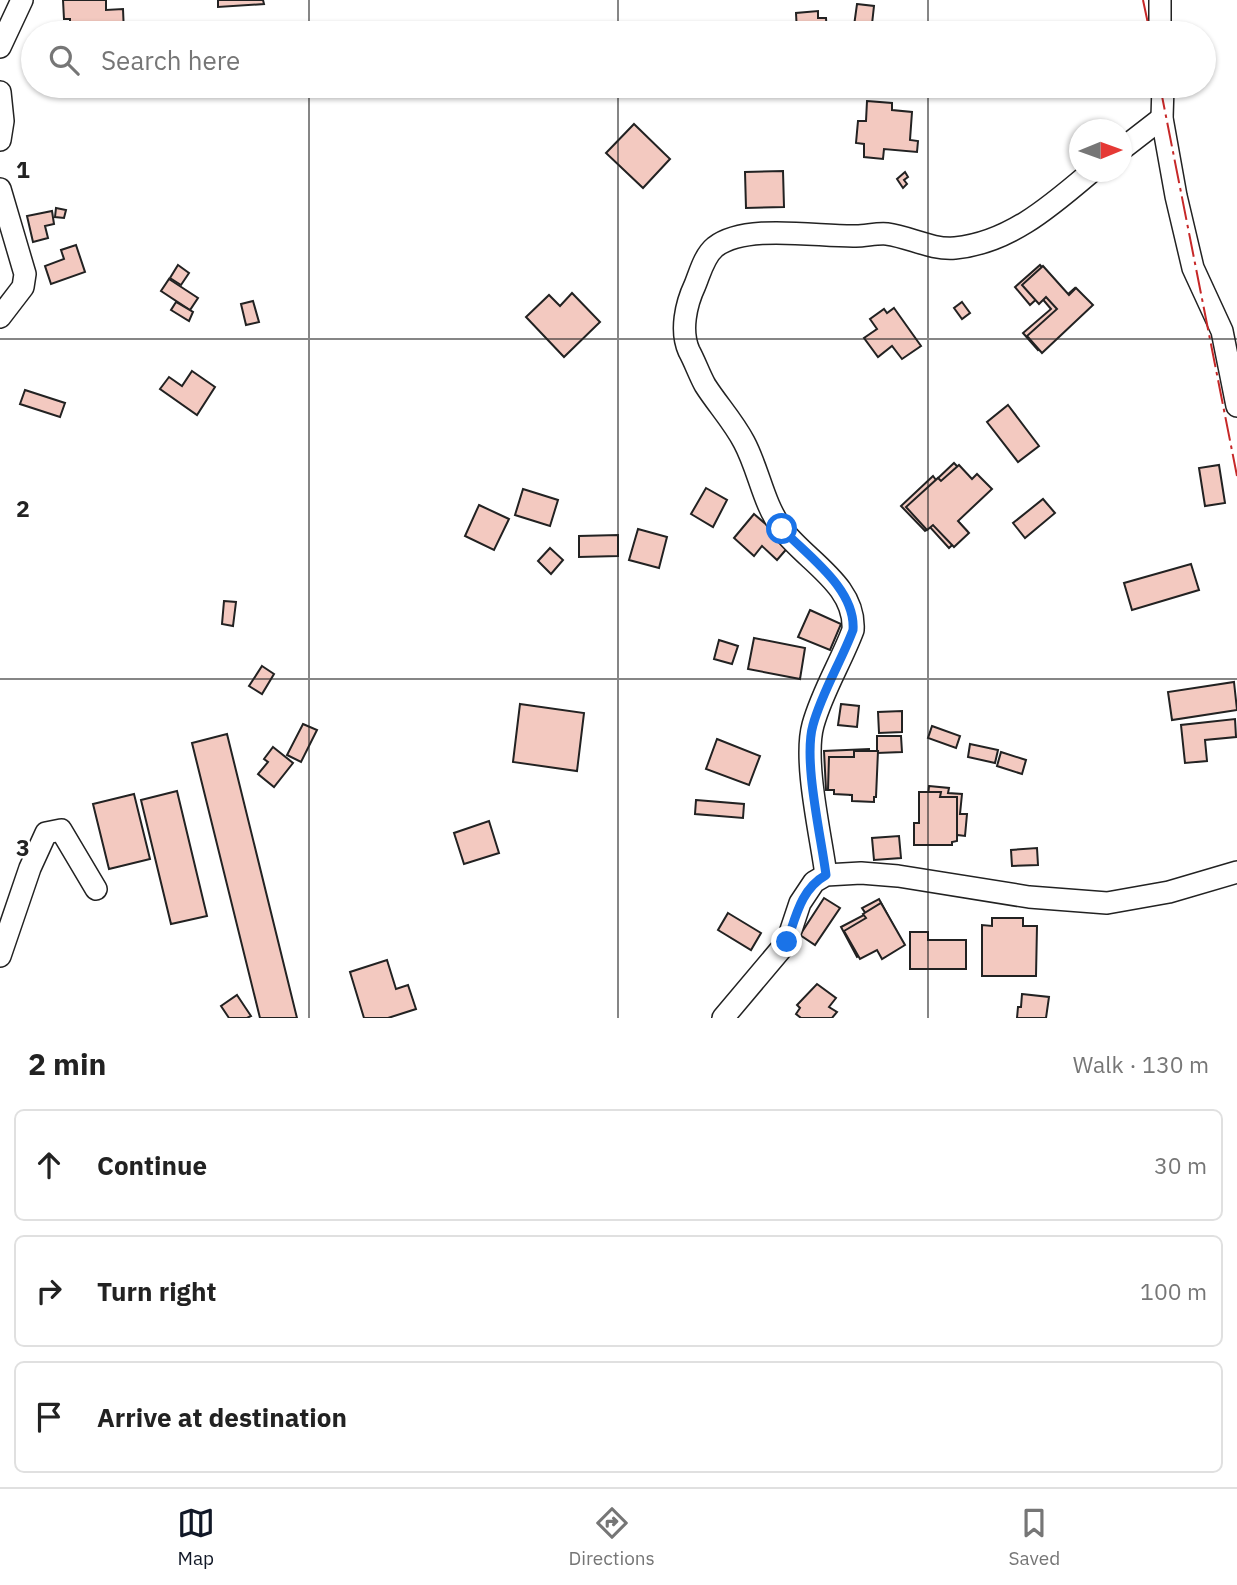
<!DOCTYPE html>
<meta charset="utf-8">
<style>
:root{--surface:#fff;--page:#f2f2f2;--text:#222;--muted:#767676;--line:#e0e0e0;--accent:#111827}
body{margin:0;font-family:"IBM Plex Sans",sans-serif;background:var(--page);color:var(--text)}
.compass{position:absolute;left:1069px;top:119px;width:63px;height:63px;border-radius:50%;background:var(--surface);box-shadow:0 2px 5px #0004;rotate:89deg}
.stop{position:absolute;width:21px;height:21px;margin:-16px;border:5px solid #1a73e8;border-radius:50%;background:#fff}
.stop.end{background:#1a73e8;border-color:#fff;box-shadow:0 2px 7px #0008}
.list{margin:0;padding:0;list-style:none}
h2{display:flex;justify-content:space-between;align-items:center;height:91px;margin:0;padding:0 28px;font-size:30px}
h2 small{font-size:23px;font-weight:400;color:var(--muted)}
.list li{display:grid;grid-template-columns:46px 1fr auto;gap:21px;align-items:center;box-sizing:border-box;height:112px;margin:0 14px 14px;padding:0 14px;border:2px solid var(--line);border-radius:10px}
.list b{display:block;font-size:26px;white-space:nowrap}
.list em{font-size:23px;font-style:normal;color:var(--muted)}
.icon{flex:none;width:38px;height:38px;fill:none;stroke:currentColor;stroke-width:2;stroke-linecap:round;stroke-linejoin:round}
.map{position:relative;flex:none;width:1237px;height:1018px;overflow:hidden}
.search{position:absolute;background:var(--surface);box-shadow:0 2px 5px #0004;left:21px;right:21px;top:21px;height:77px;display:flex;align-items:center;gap:18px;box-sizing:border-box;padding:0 24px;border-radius:38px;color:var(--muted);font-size:26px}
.sheet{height:469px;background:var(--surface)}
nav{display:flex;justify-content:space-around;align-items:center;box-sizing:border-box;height:98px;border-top:2px solid var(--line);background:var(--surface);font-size:19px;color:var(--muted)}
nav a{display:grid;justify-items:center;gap:4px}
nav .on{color:var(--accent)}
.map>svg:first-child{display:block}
.building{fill:#f3c9c0;stroke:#222;stroke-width:2}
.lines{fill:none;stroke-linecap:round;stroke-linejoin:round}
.minor-casing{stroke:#222;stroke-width:24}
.minor{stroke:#fff;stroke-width:21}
.power{stroke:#c62828;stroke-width:2;stroke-dasharray:24 5 3.5 5;stroke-linecap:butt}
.route{stroke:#1a73e8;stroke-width:9}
.grid{fill:none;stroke:#222;stroke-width:2;stroke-opacity:0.55}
.grid-label{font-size:23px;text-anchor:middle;font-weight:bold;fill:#222;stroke:#fff;stroke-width:5;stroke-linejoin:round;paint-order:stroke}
</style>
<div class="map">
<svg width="1237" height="1018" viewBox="0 0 1237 1018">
<rect width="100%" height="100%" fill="#fff"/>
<g class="building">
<path d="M63 0H106V10L123 9 124 33H70V19H64Z"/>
<path d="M218 0H263L264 4 218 7Z"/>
<path d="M857 4 874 6 871 33H853Z"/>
<path d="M818 11V18H826L827 33H797L796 13Z"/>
<path d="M867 101 892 103V110L912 112 910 140 918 141 917 152 884 149 883 159 864 157V144L856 143 858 121H866Z"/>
<path d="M634 124 670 159 643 188 606 153Z"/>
<path d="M783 171 784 207 746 208 745 172Z"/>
<path d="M905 172 908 177 904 180 907 184 903 188 897 179Z"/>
<path d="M56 208 66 210 64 218 55 217Z"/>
<path d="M52 211 54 224 45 226 48 238 33 242 27 216Z"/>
<path d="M76 245 85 272 51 284 45 266 64 259 61 250Z"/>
<path d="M178 265 189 273 181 285 170 278Z"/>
<path d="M1040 265 1067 295 1075 288 1090 305 1038 350 1023 333 1051 309 1040 296 1030 305 1015 287Z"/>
<path d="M1043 266 1069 295 1076 288 1093 305 1042 353 1027 336 1057 309 1046 297 1039 304 1022 285Z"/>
<path d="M169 279 198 298 190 310 161 291Z"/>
<path d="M572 293 600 322 564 357 526 317 549 295 560 306Z"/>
<path d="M253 301 259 322 246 325 241 304Z"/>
<path d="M176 302 193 312 189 321 171 310Z"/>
<path d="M962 302 970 313 962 319 954 308Z"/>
<path d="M894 308 921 346 902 359 892 346 878 357 864 338 877 329 870 319 884 309 887 313Z"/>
<path d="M192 371 215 387 197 415 160 389 169 377 182 386Z"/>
<path d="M25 390 65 403 60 417 20 404Z"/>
<path d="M1008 405 1039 446 1018 462 987 422Z"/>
<path d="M954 463 976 486 949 512 967 531 949 548 930 527 925 531 901 506 933 476 936 480Z"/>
<path d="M959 465 972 479 977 474 992 489 958 521 969 533 954 547 933 525 927 530 906 507 938 478 941 481Z"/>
<path d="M1219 465 1225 503 1205 506 1199 468Z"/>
<path d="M706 488 727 500 713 527 691 514Z"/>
<path d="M523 489 558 500 550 526 515 515Z"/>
<path d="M1043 499 1055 513 1025 538 1013 523Z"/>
<path d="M479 505 509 519 494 550 465 536Z"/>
<path d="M754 514 790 545 777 560 762 546 754 556 734 538Z"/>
<path d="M638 529 667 537 659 568 629 560Z"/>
<path d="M618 535V556L579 557V536Z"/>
<path d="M550 548 563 560 551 574 538 561Z"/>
<path d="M1191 564 1199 590 1132 610 1124 583Z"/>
<path d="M224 601 236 602 233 626 222 624Z"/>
<path d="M810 610 841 624 830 650 798 637Z"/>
<path d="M754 638 805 648 800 679 748 669Z"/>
<path d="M719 640 738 646 732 664 714 659Z"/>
<path d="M262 666 274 674 262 694 249 686Z"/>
<path d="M1234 682 1237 710 1172 720 1168 692Z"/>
<path d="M520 704 584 713 577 771 513 762Z"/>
<path d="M841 704 859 706 857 727 838 725Z"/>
<path d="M902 711V732L879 733 878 712Z"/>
<path d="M1235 719 1236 737 1205 740 1207 761 1185 763 1181 725Z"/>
<path d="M303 724 317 730 301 762 287 755Z"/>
<path d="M932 726 960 736 956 748 928 738Z"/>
<path d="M227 734 297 1018H260L192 743Z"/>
<path d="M877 736H901L902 752 877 753Z"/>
<path d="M717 739 760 756 749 785 706 769Z"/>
<path d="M970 744 998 750 995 763 968 757Z"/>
<path d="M273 747 293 763 274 787 258 774 268 762 264 759Z"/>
<path d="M869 749 871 794 850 795V789L826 790 824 751Z"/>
<path d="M854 751H878L876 797H874V802L852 801V795L834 794V790H828L829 757H854Z"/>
<path d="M1001 752 1026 760 1022 774 997 766Z"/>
<path d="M929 786 949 788 948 793 962 794 960 814H967L965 836 957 835V840L940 839V845L919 843 921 819H926Z"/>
<path d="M177 791 207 916 171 924 141 800Z"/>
<path d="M919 792H941L940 797H957V841L952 842V845H914V823H919Z"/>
<path d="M134 794 150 859 109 869 93 804Z"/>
<path d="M696 800 744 804 743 818 695 814Z"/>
<path d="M489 821 499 853 464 864 454 833Z"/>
<path d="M899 836 901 858 874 860 872 838Z"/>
<path d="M1037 848 1038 865 1012 866 1011 850Z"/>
<path d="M824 898 840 908 815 945 800 935Z"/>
<path d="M879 899 898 934 857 957 841 927 866 914 862 908Z"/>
<path d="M881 903 905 945 882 959 877 950 860 959 844 931 866 918 863 914Z"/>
<path d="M728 913 761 933 751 950 718 930Z"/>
<path d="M992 918H1023V926H1037L1036 976H982V925L992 926Z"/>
<path d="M910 932H928V940H966V969H910Z"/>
<path d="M387 960 396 989 408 985 416 1009 388 1018H364L350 972Z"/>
<path d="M817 984 836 998 829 1007 837 1012 832 1018H801L796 1014 800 1008 797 1005Z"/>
<path d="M1022 994 1049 997 1046 1018H1017L1018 1007H1021Z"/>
<path d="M237 995 251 1016 247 1018H229L221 1006Z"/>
</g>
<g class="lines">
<g class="minor-casing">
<g id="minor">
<path d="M1160 0V33"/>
<path d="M0 47 22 0"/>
<path d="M1163 86 1162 118 1176 196 1193 268 1222 331 1237 406"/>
<path d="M0 92 3 121 0 140"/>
<path d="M1122 149 1162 118"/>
<path d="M0 189 25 274 23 287 0 317"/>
<path d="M826 875C821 836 803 761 813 725 822 692 841 662 853 630 856 585 806 561 782 529 763 503 759 470 744 442 733 421 717 404 705 385 699 374 695 362 689 351 680 331 686 304 695 285 700 273 704 256 715 247 746 223 818 237 856 236 866 236 877 233 887 234 910 237 931 250 955 248 1009 243 1051 206 1091 172"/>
<path d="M0 956 30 868 46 833 61 830 96 889"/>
<path d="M723 1018 787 942 800 903 814 882 826 875 861 873 898 876 1029 897 1107 903 1169 892 1237 872"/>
</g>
</g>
<use href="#minor" class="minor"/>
<g class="power">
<path d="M1143 0 1150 33"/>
<path d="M1160 86 1237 476"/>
</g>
</g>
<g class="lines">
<path class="route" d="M782 529C808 556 856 589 853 630 841 662 822 692 813 725 803 760 821 836 826 875 801 889 796 916 787 942"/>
</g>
<path class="grid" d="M309 0V33M618 0V33M928 0V33M309 86V1018M618 86V1018M928 86V1018M0 339H1237M0 679H1237"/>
<g class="grid-label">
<text x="23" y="178">1</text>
<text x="23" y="517">2</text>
<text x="23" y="856">3</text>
</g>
</svg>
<svg class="compass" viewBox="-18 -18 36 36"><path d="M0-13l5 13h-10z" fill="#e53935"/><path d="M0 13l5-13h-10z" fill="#767676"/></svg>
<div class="stop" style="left:782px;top:529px"></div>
<div class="stop end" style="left:787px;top:942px"></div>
<div class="search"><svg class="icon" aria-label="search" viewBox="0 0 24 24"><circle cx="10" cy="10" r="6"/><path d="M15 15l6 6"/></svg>Search here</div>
</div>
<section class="sheet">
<h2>2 min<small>Walk · 130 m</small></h2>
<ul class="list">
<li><svg class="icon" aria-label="ahead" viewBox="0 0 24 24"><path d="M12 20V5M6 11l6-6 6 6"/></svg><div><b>Continue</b></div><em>30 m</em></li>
<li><svg class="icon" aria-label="right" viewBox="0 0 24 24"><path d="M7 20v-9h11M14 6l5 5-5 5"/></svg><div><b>Turn right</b></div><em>100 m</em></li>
<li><svg class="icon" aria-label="arrive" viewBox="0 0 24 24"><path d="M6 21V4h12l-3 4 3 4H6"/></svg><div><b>Arrive at destination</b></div></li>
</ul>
</section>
<nav>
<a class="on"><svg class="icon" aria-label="map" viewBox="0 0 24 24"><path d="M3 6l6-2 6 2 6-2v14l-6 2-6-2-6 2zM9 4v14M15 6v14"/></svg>Map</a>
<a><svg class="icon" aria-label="directions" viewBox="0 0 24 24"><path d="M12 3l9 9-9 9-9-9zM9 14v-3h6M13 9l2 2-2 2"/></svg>Directions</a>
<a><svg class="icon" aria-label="saved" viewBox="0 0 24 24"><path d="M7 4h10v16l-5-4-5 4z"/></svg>Saved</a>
</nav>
